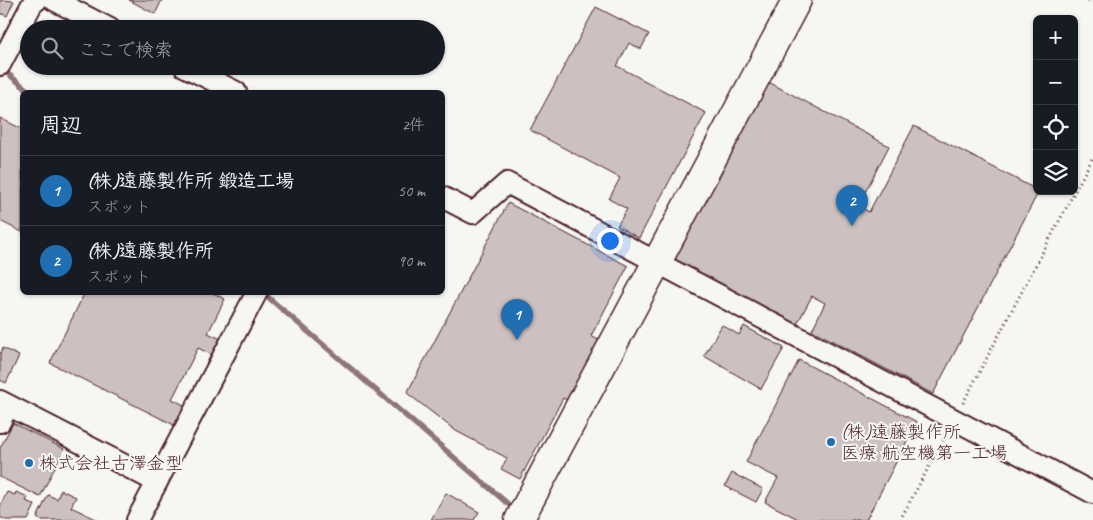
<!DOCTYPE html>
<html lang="ja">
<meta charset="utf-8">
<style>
:root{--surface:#171b24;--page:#242831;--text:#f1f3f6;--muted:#9ea1a6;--line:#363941;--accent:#1f6fb2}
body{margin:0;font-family:Caveat,"Klee One",sans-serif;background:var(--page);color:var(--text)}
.controls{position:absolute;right:15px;top:15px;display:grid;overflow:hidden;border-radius:8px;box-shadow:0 1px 4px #0004}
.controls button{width:45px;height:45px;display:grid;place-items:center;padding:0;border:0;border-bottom:1px solid var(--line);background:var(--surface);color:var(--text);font:25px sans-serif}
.you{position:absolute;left:609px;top:240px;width:18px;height:18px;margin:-12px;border:4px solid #fff;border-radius:50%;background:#1a73e8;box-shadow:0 0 0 8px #1a73e833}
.badge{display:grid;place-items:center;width:32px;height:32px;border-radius:50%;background:var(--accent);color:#fff;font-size:16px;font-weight:700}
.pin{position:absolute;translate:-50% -41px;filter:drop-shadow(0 1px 2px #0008)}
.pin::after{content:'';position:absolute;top:26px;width:18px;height:15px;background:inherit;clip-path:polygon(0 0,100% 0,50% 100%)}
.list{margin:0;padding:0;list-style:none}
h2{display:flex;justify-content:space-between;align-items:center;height:65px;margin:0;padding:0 20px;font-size:21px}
h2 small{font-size:16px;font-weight:400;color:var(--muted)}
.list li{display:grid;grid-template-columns:32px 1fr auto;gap:15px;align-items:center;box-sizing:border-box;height:70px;padding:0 20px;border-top:1px solid var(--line)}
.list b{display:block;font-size:19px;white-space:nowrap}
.list p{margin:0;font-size:16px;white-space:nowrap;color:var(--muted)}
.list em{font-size:16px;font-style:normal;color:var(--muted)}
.icon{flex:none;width:28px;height:28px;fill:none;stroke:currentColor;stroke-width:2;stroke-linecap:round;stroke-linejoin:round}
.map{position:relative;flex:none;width:1093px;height:520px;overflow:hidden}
.search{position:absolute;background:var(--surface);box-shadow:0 1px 4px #0004;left:20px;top:20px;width:425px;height:55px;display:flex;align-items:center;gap:12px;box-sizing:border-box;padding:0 18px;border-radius:28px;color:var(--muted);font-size:19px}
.panel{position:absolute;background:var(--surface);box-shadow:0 1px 4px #0004;left:20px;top:90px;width:425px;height:205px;border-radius:8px}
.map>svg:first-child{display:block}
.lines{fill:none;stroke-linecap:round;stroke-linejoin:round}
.stream{stroke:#8e747a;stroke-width:5.5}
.building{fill:#ccc1c0;stroke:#4a1f2b}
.street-casing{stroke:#4a1f2b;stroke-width:24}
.secondary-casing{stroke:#4a1f2b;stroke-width:31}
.path{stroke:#4a1f2b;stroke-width:3;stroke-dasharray:1 4;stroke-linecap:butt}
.street{stroke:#f6f6f2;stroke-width:20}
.secondary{stroke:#f6f6f2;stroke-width:28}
.poi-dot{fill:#1f6fb2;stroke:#f6f6f2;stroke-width:2}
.labels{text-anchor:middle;stroke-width:4;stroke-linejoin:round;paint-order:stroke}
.poi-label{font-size:18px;fill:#4a1f2b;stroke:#f6f6f2;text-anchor:start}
</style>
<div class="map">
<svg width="1093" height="520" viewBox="0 0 1093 520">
<rect width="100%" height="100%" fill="#f6f6f2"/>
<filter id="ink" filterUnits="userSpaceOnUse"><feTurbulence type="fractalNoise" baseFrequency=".02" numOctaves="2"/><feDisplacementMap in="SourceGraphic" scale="10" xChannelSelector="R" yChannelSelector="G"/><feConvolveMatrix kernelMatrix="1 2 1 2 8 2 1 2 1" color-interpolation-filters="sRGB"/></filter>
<g filter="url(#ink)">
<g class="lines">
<g class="stream">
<path d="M1 68 30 92"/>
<path d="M262 292 515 510"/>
</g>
</g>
<g class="building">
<path d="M1 0 14 1 7 16 0 13V3Z"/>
<path d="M129 0H162L155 14Z"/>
<path d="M596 7 649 34 641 49 629 43 617 66 706 113 639 238 617 226 627 209 609 199 620 178 530 130Z"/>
<path d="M761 78 889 146 858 206 869 212 914 126 1039 191 933 394 812 330 825 303 812 296 796 326 671 261Z"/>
<path d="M0 118 22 129V232L0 221Z"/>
<path d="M508 203 628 266 591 336 606 344 575 404 563 398 520 479 501 469 507 458 456 431 407 393Z"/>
<path d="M85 292H211L225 299 208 333 223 340 215 356 198 348 172 399 188 407 178 427 50 363Z"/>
<path d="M722 325 739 335 744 326 784 348 761 389 704 356Z"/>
<path d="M3 348 19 356 6 383 0 380V354Z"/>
<path d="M799 360 917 422 866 520H800L765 502 778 478 746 462Z"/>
<path d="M13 423 64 449 40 497 0 477V448Z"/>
<path d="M732 473 763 489 756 502 725 486Z"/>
<path d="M61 490 76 497 71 507 98 520H41L37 518 48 495 57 499Z"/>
<path d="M7 492 15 495 16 492 28 497 26 501 35 505 28 520H6L0 517V506Z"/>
<path d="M446 493 479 512 474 520H431Z"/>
</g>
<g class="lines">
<g class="street-casing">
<g id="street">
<path d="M54 0 110 29"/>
<path d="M0 65 32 4 37 0"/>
<path d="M184 66 236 92"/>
<path d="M442 197 473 213 507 183 1093 493"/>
<path d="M0 401 157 482"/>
<path d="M0 422 8 406"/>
<path d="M137 520 257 292"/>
</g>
</g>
<g class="secondary-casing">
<path id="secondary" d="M519 520 797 0"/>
</g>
<g class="path">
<path d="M1088 0 1093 2"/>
<path d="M963 403 1093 157"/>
<path d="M900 520 946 435"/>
</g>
<use href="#street" class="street"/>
<use href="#secondary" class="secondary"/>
</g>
</g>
<g class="poi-dot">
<circle cx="831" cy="442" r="5"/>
<circle cx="29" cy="463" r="5"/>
</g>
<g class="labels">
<g class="poi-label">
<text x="841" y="438">(株)遠藤製作所<tspan x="841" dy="21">医療 航空機第一工場</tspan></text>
<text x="39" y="469">株式会社古澤金型</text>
</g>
</g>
</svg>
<div class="controls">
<button>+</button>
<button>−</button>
<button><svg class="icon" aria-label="locate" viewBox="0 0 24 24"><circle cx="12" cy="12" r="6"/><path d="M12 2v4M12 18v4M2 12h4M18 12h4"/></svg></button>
<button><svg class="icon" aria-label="layers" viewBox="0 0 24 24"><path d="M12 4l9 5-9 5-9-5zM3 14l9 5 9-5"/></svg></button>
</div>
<div class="you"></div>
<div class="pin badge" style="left:517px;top:340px">1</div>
<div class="pin badge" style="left:852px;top:226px">2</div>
<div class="search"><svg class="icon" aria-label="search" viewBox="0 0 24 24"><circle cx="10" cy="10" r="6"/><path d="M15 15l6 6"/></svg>ここで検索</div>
<section class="panel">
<h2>周辺<small>2件</small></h2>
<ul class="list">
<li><span class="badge">1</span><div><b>(株)遠藤製作所 鍛造工場</b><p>スポット</p></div><em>50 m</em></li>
<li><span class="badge">2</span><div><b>(株)遠藤製作所</b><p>スポット</p></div><em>90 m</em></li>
</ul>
</section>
</div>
